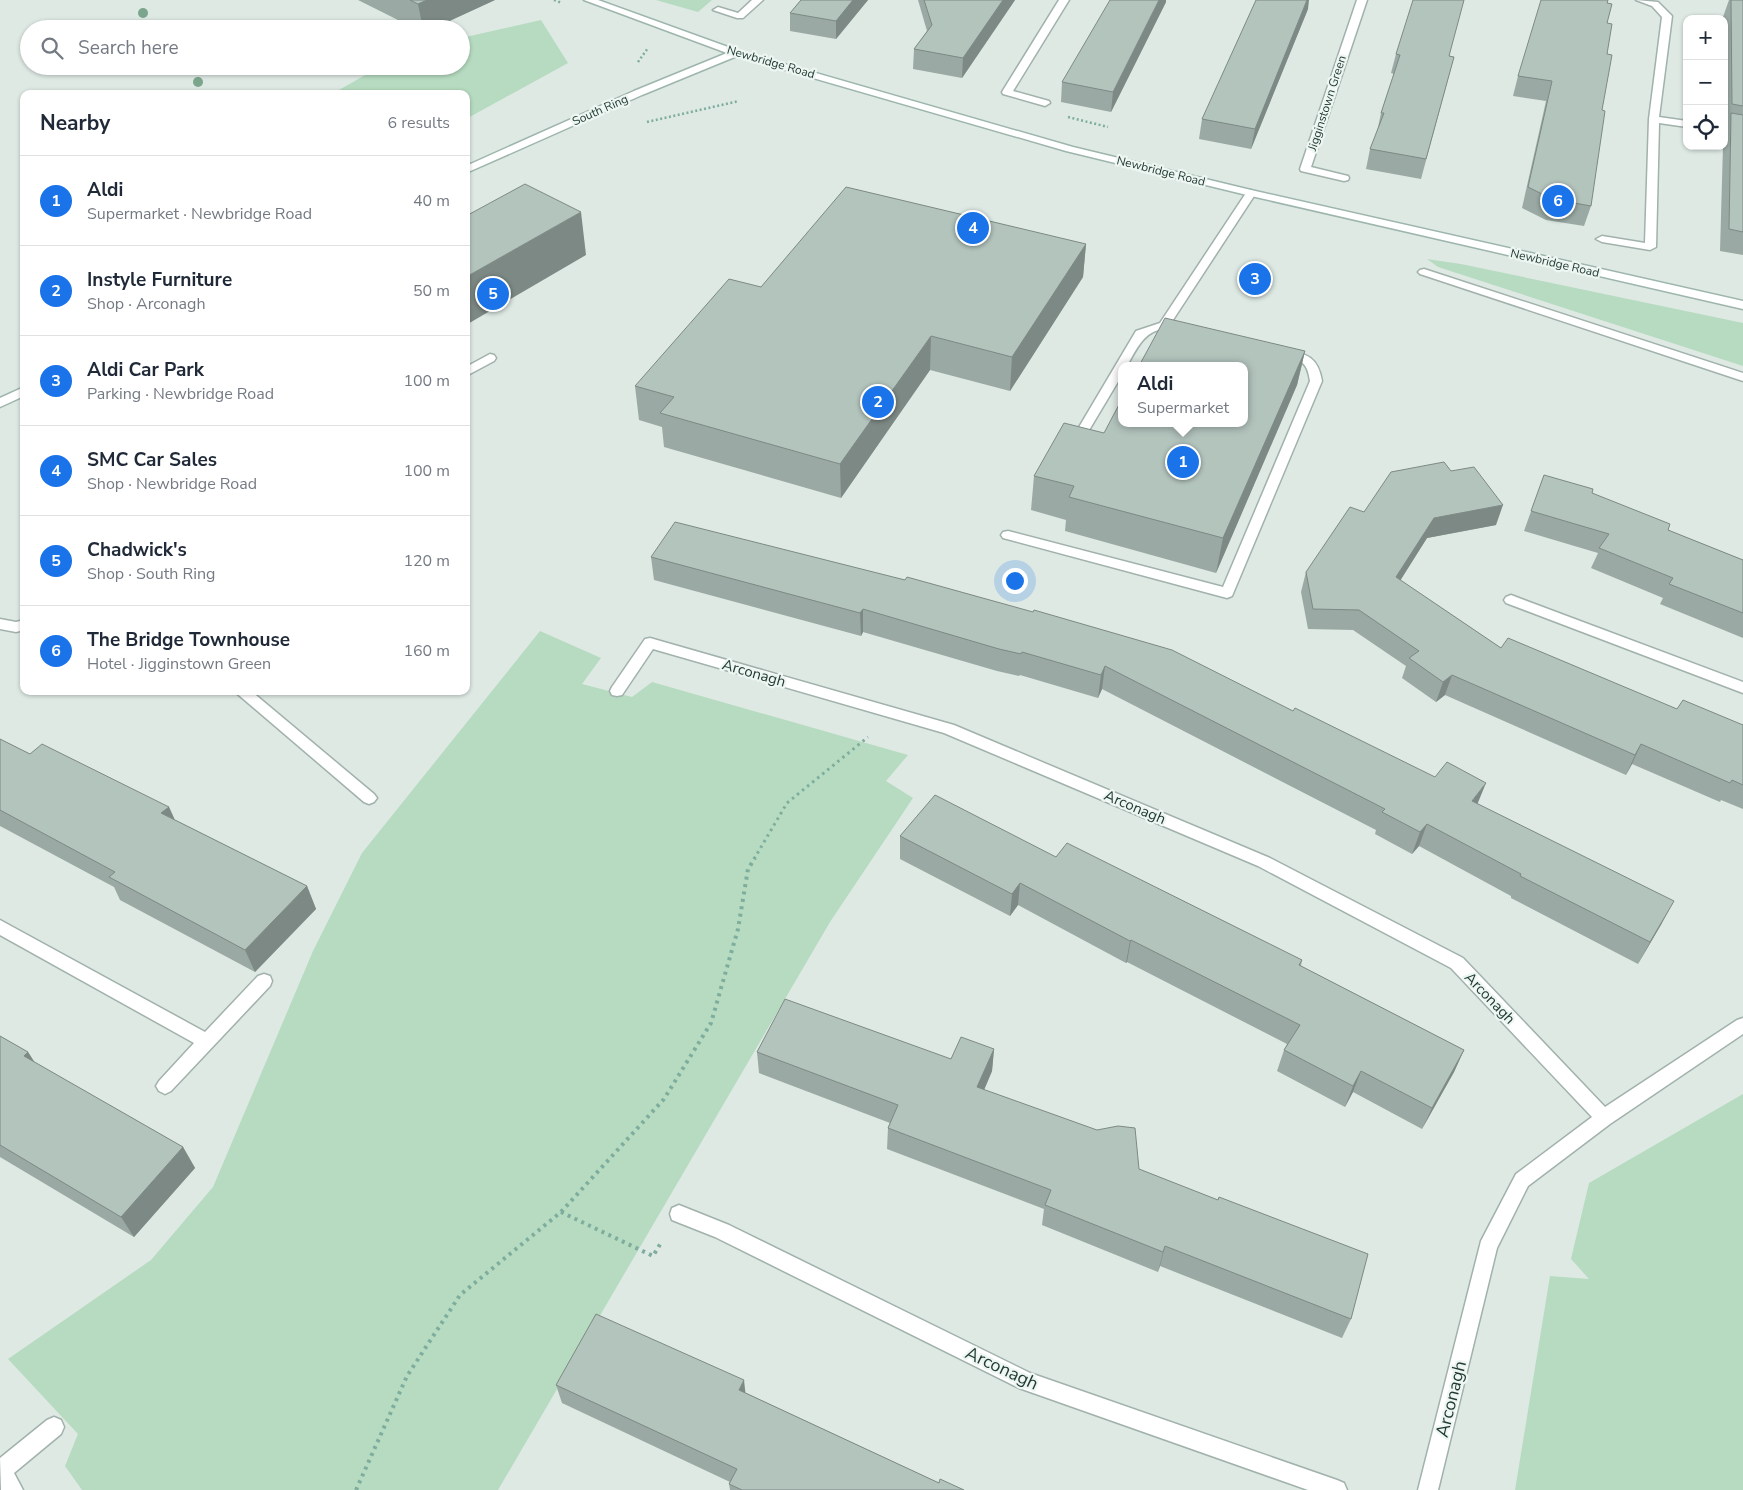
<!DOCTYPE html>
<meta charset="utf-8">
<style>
:root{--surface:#fff;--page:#f6f6f7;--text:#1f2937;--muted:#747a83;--line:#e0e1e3;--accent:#1a73e8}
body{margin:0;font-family:"Nunito Sans",sans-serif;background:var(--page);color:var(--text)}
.controls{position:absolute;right:15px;top:15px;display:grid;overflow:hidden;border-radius:10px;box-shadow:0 1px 4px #0004}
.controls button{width:45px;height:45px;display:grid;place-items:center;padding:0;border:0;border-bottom:1px solid var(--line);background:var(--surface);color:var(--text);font:25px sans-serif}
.you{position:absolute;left:1014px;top:580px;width:18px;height:18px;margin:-12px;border:4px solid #fff;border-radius:50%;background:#1a73e8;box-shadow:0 0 0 8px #1a73e833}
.badge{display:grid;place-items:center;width:32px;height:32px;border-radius:50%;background:var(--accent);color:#fff;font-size:16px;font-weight:700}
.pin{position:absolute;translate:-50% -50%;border:2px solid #fff;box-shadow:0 1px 5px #0006}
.popup{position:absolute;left:1118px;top:362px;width:130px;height:65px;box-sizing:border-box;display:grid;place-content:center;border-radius:10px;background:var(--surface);filter:drop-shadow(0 1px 4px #0005);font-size:16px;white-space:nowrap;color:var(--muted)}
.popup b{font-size:19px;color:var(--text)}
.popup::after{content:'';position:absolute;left:50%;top:100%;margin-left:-10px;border:10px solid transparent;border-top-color:var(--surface)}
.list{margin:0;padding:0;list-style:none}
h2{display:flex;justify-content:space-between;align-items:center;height:65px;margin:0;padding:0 20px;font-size:21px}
h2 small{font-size:16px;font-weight:400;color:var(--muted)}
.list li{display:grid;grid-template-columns:32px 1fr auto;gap:15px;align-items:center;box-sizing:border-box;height:90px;padding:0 20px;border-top:1px solid var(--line)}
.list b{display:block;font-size:19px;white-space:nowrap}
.list p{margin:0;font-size:16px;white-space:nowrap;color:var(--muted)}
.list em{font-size:16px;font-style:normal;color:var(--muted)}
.icon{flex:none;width:28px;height:28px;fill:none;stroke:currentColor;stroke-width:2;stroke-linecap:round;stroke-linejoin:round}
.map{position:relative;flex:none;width:1743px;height:1490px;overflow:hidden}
.search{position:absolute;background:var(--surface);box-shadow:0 1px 4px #0004;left:20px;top:20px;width:450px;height:55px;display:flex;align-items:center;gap:12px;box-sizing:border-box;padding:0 18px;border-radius:28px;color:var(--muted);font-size:19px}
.panel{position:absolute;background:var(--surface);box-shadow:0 1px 4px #0004;left:20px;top:90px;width:450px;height:605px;border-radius:10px}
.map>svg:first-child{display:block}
.green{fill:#b6dbc0}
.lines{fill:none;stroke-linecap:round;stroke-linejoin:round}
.lane-casing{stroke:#a1b1ab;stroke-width:3}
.street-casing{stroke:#a1b1ab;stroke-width:3}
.secondary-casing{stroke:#9db5ac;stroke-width:3}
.path-far2{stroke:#7ead9e;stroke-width:2.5;stroke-dasharray:2 2.5;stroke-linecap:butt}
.path-far1{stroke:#7ead9e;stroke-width:3;stroke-dasharray:2.5 4;stroke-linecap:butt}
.path{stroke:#7ead9e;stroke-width:4;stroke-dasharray:3 4.5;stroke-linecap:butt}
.lane{fill:#fff;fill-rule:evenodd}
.street{fill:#fff;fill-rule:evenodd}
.secondary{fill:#fff;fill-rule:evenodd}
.tree{fill:#7ba68d}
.wall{fill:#9aa9a3}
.shaded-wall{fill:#7d8984}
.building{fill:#b3c4bd;stroke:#7d8984}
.labels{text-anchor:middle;stroke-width:4.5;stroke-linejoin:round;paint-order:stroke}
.far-street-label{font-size:12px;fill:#1f3932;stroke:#eef6f2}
.street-label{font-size:15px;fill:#1f3932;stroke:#eef6f2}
.near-street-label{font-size:18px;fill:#1f3932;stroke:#eef6f2}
</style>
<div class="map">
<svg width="1743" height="1490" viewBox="0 0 1743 1490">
<rect width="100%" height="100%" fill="#dee9e4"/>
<g class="green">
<path d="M656 0H720H712L698 12Z"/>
<path d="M541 20 568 63 466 119V94H332L381 66H461V38Z"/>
<path d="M1427 259 1461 264 1743 323V366L1438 267Z"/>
<path d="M540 631 601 658 582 684 632 697 652 682 908 755 886 781 913 798 830 922 498 1490H82L65 1466 78 1434 8 1359 151 1260 213 1187 313 951 362 853Z"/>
<path d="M1743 1094V1490H1515L1550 1276 1589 1279 1571 1259 1589 1183Z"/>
</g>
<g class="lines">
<g class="lane-casing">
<g id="lane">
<path d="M1251 190 1256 193 1171 323 1180 325 1182 328 1180 331C1174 332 1170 328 1165 329 1144 330 1136 350 1127 366H1122V375L1079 447H1071L1069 444 1136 331 1160 323 1246 193Z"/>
<path d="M1284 349C1306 354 1318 356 1322 381L1232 596 1227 598 1003 538 1001 535 1003 532 1008 531 1223 587 1310 381C1307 359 1299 360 1280 356L1278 353Z"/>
<path d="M490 354 494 355 496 358 494 361 466 376V367Z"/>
<path d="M0 619 16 622 24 620V630L16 632 0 629Z"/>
<path d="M234 691H251L374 794 377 798 374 802 369 804 364 802Z"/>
</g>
</g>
<g class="street-casing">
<g id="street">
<path d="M752 0H763L743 18H737L713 10 718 7 738 13Z"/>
<path d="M1059 0H1069L1013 91 1049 101 1050 103 1045 106 1003 94 1002 92Z"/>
<path d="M1357 0H1367L1311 167 1348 176 1349 178 1348 180 1344 181 1301 171 1300 169Z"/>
<path d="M1636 0 1658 2 1672 16 1659 117 1687 121V127L1659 123 1656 247 1650 250 1602 242 1596 239 1602 236 1645 243 1649 119 1662 17 1652 6Z"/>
<path d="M1424 269 1743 373V381L1420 274 1418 272 1420 270Z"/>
<path d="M1511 595 1743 682V693L1506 603 1504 600 1506 597Z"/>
<path d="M650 638 954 725 1270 858 1463 958 1605 1107 1737 1020 1743 1018V1034L1610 1124 1528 1186 1497 1248 1438 1490H1418L1481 1241 1516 1174 1592 1117 1451 968 1258 866 944 733 653 649 622 695 617 696 612 695 610 691 612 687 645 639Z"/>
<path d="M0 920 205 1032 258 976 264 974 270 976 272 981 270 986 171 1091 165 1094 159 1091 156 1086 159 1081 194 1043 0 935Z"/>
<path d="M679 1205 729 1225 1030 1373 1337 1480 1344 1483 1347 1490H1308L1019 1388 715 1237 672 1220 670 1214 672 1208Z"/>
<path d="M54 1417 61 1420 64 1427 61 1434 14 1473 23 1490H1L0 1458 47 1420Z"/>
</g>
</g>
<g class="secondary-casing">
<g id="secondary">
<path d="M584 0H598L739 51 1073 147 1251 190 1743 301V309L1251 196 1066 151 737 56 642 95 466 173V166L634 91 727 53Z"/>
<path d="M24 387V396L0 407V398Z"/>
</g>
</g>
<g class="path-far2">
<path d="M554 0 562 3"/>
<path d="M638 62 648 48"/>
<path d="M1068 117 1108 127"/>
<path d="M647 122 739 101"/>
</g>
<path class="path-far1" d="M754 859 787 803 868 737"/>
<g class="path">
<path d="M561 1212 653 1256 662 1241"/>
<path d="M356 1490 407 1376 460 1295 561 1212 664 1099 711 1023 738 929 748 869 755 858"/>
</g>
<use href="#lane" class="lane"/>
<use href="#street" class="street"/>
<use href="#secondary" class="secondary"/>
</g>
<g class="tree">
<circle cx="143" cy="13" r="5"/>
<circle cx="198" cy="82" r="5"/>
</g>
<g class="wall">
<path d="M358 0H495L432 29H416Z"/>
<path d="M801 0H868L836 39 790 31V13Z"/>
<path d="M918 0H1015L962 78 913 69 914 49 927 31Z"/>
<path d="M1729 0H1743V255L1720 251 1723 146H1724V132L1726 126H1724V19H1723V17Z"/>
<path d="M1166 2 1111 112 1061 102 1062 82Z"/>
<path d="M1607 3V54L1602 110 1591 206 1584 226 1546 220 1522 208 1546 101 1513 96 1518 76Z"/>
<path d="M1308 9 1251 149 1199 139 1202 119Z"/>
<path d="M1396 54 1454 57 1421 179 1366 169 1370 149 1377 132 1381 113 1394 74 1391 73Z"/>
<path d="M1086 244 1083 277 1010 391 930 370 841 498 664 447 662 427 639 420 635 386 761 287Z"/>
<path d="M1305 351 1297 385 1216 573 1065 531 1066 520 1031 510 1034 476 1104 433Z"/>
<path d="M1451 471 1496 525 1427 538 1400 580 1501 648 1677 709 1743 725V809L1721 800 1720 802 1632 764 1626 775 1445 695 1436 702 1402 678 1406 666 1353 630 1308 629 1301 592 1306 572 1364 512Z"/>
<path d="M1544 475 1592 493 1668 530 1743 560V638L1660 604 1663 598 1591 568 1598 553 1524 531Z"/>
<path d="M651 557 905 580 1478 804 1662 923 1638 964 1511 898V896L1419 846 1412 854 1375 834 1376 830 1102 689 1098 698 1020 675 1019 676 997 671 863 632 861 636 654 580Z"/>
<path d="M0 739 30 754 169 807 175 820 307 886 316 909 255 972 120 900 114 887 0 826Z"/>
<path d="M900 836 1056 857 1302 960 1301 966 1464 1050 1454 1072 1422 1129 1353 1092 1345 1107 1277 1071 1284 1050 1287 1044 1127 962 1126 963 1018 905 1010 916 900 859Z"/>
<path d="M0 1036 28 1052 35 1063 183 1147 195 1168 134 1237 0 1157Z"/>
<path d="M994 1049 992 1071 984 1090 1139 1169 1351 1319 1342 1338 1160 1266 1158 1272 1042 1225 1044 1209 887 1149 888 1128 890 1123 759 1073 757 1052 951 1059Z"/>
<path d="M556 1385 746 1393 939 1483 964 1490H730L729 1484 730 1482 562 1403Z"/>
</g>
<g class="shaded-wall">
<path d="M427 0H495L432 29H423L418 4Z"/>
<path d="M853 0H868L836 39V21Z"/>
<path d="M1003 0H1015L962 78 963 58Z"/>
<path d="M1159 0H1166V2L1111 112 1113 92Z"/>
<path d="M1307 0H1309L1308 9 1251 149 1255 129Z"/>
<path d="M581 212 586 255 466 325V277Z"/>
<path d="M1086 244 1083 277 1010 391 1012 357Z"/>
<path d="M931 336 930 370 841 498 840 464Z"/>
<path d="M1305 351 1297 385 1216 573 1223 538Z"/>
<path d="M1503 505 1496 525 1427 538 1390 597 1396 577 1434 518Z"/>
<path d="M863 609V632L861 636 860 613Z"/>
<path d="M1105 666 1102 689 1098 698 1101 675Z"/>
<path d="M1452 675 1445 695 1436 702 1443 682Z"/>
<path d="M1641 744 1632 764 1626 775 1635 755Z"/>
<path d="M1486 783 1477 805 1472 801Z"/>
<path d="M169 807 179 830 161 813Z"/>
<path d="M1427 824 1419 846 1412 854 1420 832Z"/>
<path d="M1020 883 1018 905 1010 916 1012 894Z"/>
<path d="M307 886 316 909 255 972 245 950Z"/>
<path d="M1674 901 1662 923 1638 964 1650 942Z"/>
<path d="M1131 940 1127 962 1126 963 1130 941Z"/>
<path d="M994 1049 992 1071 976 1109 977 1087Z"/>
<path d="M1464 1050 1454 1072 1422 1129 1432 1108Z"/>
<path d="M28 1052 42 1074 24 1056Z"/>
<path d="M1361 1071 1353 1092 1345 1107 1353 1086Z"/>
<path d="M183 1147 195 1168 134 1237 121 1217Z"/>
<path d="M1165 1246 1160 1266 1158 1272 1163 1252Z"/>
<path d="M744 1380 746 1398 739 1390Z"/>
</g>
<g class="building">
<path d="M410 0H427L418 4Z"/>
<path d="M801 0H853L836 21 790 13Z"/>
<path d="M924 0H1003L963 58 914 49 932 25Z"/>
<path d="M1110 0H1159L1113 92 1062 82Z"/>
<path d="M1256 0H1307L1255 129 1202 119Z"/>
<path d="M1413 0H1464L1449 56 1454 57 1426 159 1370 149 1384 113H1381L1400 55 1396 54Z"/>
<path d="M1541 0H1608L1607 3 1612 4 1607 23 1612 24 1607 54 1612 55 1602 110 1605 111 1591 206 1552 199 1528 187 1552 81 1518 76Z"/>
<path d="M1731 0H1743V106L1732 104Z"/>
<path d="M1731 113 1743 115V232L1729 229Z"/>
<path d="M525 184 581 212 466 277V216Z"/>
<path d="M846 187 1086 244 1012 357 931 336 840 464 660 413 674 397 635 386 729 279 761 287Z"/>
<path d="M1165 318 1305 351 1223 538 1069 497 1074 486 1034 476 1064 423 1104 433 1122 399V423H1244V366H1139Z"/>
<path d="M1444 462 1451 471 1474 467 1503 505 1434 518 1396 577 1501 648 1508 638 1677 709 1683 700 1743 725V785L1732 780 1730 783 1641 744 1635 755 1452 675 1443 682 1409 658 1419 651 1359 610 1313 609 1306 572 1350 507 1364 512 1391 472Z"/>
<path d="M1544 475 1593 489 1592 493 1670 524 1668 530 1743 560V613L1669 584 1673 578 1599 548 1609 534 1531 511Z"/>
<path d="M675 522 905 580 907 577 1033 612 1034 610 1172 650 1293 711 1295 708 1435 777 1447 762 1486 783 1472 801 1674 901 1650 942 1520 876 1521 874 1427 824 1420 832 1382 812 1385 809 1105 666 1101 675 1022 652 1021 654 999 649 863 609 860 613 651 557Z"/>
<path d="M0 739 30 754 42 744 169 807 161 813 307 886 245 950 109 877 115 872 0 810Z"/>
<path d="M935 795 1056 857 1067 843 1302 960 1299 965 1464 1050 1432 1108 1361 1071 1353 1086 1284 1050 1300 1025 1131 940 1130 941 1020 883 1012 894 900 836Z"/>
<path d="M785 999 951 1059 961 1037 994 1049 977 1087 1097 1130 1118 1126 1135 1128 1139 1169 1218 1200 1219 1197 1368 1254 1351 1319 1165 1246 1163 1252 1045 1205 1051 1190 888 1128 898 1105 757 1052Z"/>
<path d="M0 1036 28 1052 24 1056 183 1147 121 1217 0 1145Z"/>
<path d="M596 1314 744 1380 739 1390 939 1483 940 1479 964 1490H742L729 1484 737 1469 556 1385Z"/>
</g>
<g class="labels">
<g class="far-street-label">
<text transform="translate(771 62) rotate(16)" y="4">Newbridge Road</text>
<text transform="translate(1327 103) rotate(-72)" y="4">Jigginstown Green</text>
<text transform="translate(600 110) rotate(-24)" y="4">South Ring</text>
<text transform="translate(1161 171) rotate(14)" y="4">Newbridge Road</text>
<text transform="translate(1555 263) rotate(13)" y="4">Newbridge Road</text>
</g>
<g class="street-label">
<text transform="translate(754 673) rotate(16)" y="5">Arconagh</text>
<text transform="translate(1135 807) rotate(23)" y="5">Arconagh</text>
<text transform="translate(1490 998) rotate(46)" y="5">Arconagh</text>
</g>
<g class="near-street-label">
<text transform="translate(1002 1368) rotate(25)" y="6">Arconagh</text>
<text transform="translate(1451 1399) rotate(-76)" y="6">Arconagh</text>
</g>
</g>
</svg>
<div class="controls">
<button>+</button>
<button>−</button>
<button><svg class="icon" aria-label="locate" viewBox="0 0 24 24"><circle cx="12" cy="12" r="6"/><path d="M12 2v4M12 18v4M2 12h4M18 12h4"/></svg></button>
</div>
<div class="you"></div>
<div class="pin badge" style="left:1183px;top:462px">1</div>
<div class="popup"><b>Aldi</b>Supermarket</div>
<div class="pin badge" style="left:878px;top:402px">2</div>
<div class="pin badge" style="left:1255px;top:279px">3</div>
<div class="pin badge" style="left:973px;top:228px">4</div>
<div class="pin badge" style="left:493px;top:294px">5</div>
<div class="pin badge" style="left:1558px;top:201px">6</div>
<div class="search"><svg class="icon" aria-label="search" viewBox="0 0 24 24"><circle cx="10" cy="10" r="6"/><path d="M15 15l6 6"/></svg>Search here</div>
<section class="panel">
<h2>Nearby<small>6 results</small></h2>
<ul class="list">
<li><span class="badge">1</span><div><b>Aldi</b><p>Supermarket · Newbridge Road</p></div><em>40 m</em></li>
<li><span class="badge">2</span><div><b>Instyle Furniture</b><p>Shop · Arconagh</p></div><em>50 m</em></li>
<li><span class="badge">3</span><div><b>Aldi Car Park</b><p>Parking · Newbridge Road</p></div><em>100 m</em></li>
<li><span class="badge">4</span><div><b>SMC Car Sales</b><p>Shop · Newbridge Road</p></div><em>100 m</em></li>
<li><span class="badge">5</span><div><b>Chadwick's</b><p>Shop · South Ring</p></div><em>120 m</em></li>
<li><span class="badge">6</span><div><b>The Bridge Townhouse</b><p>Hotel · Jigginstown Green</p></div><em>160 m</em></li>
</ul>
</section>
</div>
